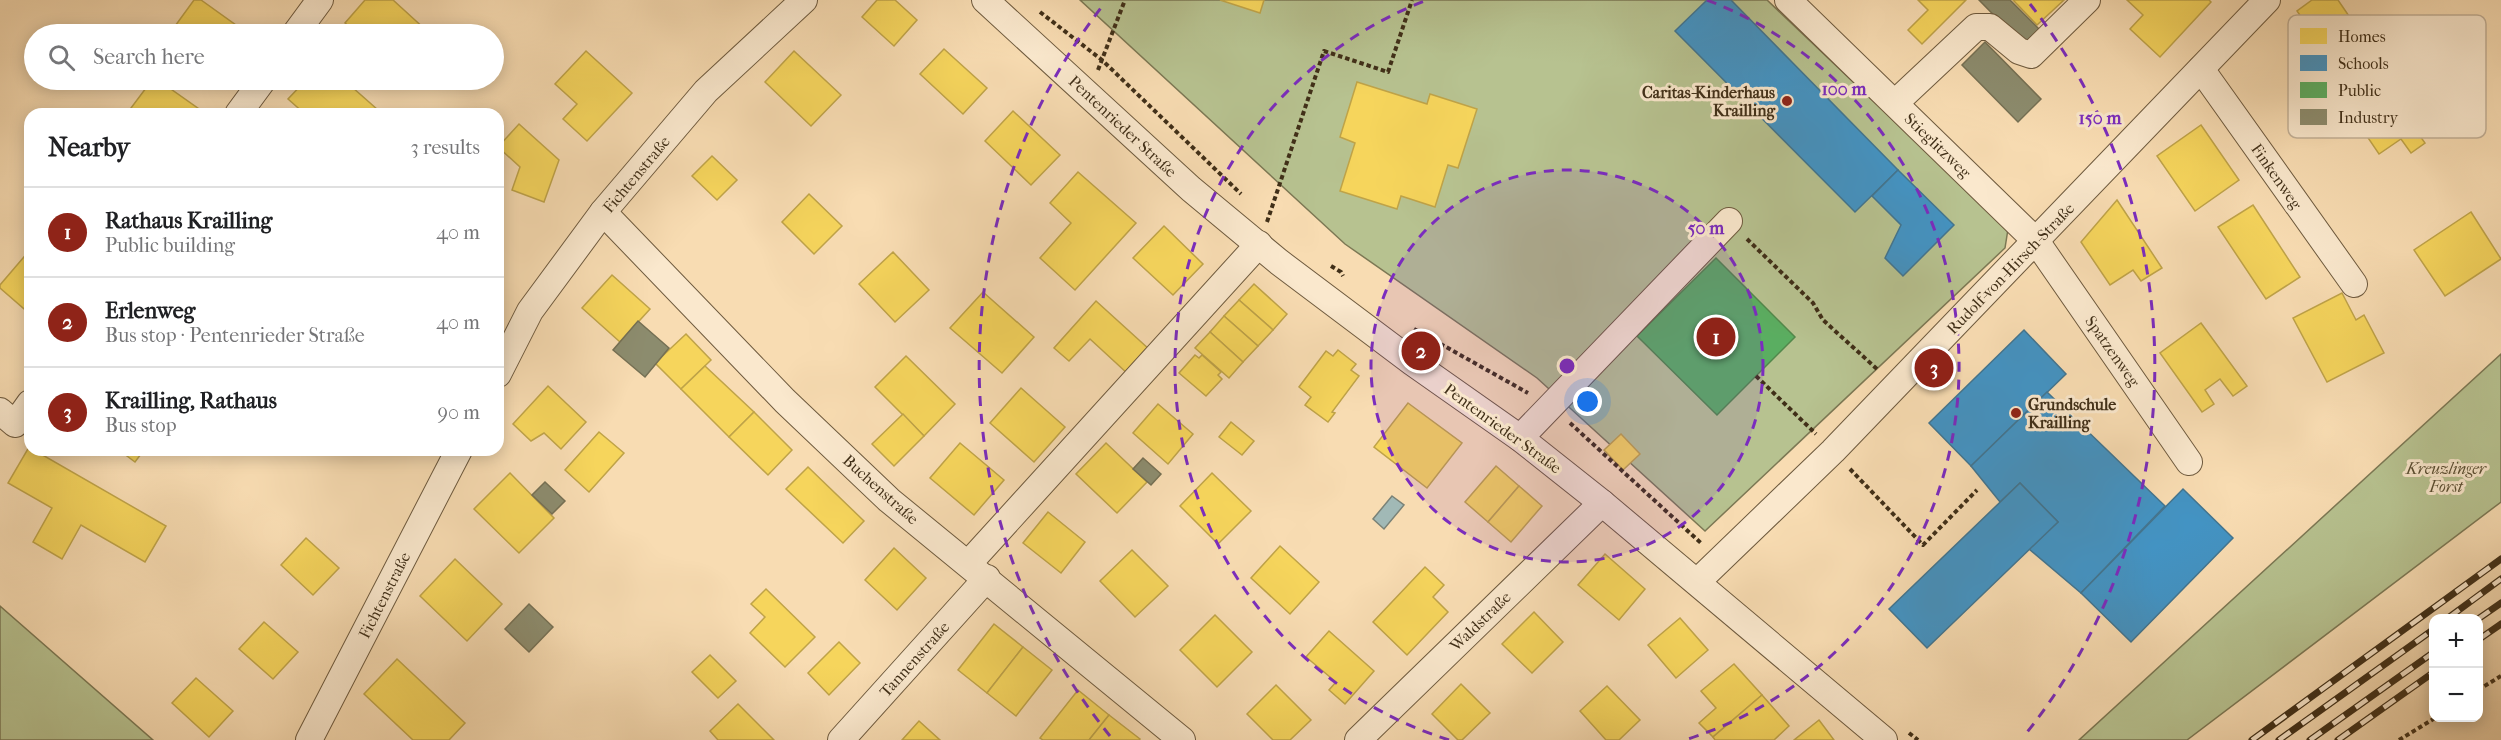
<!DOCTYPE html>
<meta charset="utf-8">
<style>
:root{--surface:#fff;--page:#f6f6f6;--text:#202124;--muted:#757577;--line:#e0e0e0;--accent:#8f2418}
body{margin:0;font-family:"IM FELL French Canon",serif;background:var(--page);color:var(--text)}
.controls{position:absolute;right:18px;bottom:18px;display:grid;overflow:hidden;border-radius:12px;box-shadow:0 3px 15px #0003}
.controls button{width:54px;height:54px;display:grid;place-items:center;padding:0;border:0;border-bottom:2px solid var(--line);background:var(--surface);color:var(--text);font:30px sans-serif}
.you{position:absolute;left:1588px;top:402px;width:21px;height:21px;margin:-15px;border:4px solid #fff;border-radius:50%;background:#1a73e8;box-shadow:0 0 0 9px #1a73e833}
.badge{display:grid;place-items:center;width:39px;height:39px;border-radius:50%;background:var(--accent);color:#fff;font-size:20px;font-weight:700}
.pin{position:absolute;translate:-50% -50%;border:3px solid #fff;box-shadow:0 2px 6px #0006}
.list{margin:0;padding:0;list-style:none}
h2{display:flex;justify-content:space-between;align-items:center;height:78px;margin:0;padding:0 24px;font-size:26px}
h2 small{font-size:20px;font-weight:400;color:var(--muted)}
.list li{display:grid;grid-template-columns:39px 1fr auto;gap:18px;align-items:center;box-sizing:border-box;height:90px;padding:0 24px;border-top:2px solid var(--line)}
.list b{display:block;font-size:22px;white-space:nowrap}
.list p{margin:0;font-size:20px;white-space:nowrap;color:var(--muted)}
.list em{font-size:20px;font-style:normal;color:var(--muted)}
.icon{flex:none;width:33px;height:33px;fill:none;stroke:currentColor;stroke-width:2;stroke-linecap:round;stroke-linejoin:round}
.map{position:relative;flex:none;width:2501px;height:740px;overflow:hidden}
.search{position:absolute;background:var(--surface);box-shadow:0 3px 15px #0003;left:24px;top:24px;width:480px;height:66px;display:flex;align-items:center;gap:15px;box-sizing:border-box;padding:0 21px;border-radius:33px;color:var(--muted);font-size:22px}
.panel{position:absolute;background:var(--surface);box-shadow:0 3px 15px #0003;left:24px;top:108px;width:480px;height:348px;border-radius:18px}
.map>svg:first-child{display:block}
.green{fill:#b7c290;stroke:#7c7854;stroke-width:1.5}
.water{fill:#a1b9b6;stroke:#7a8277;stroke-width:1.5}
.homes{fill:#f6d55c;stroke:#bfa348;stroke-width:1.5}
.schools{fill:#4393c3;stroke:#427590;stroke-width:1.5}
.public{fill:#5aae61;stroke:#52884b;stroke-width:1.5}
.industry{fill:#8c8c6e;stroke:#757054;stroke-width:1.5}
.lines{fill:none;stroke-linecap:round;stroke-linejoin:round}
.minor-casing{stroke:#6e5a3e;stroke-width:28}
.path{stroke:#402f18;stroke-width:4;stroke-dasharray:4.5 3;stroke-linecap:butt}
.minor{stroke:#fae8cd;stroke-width:26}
.rail-casing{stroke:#402f18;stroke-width:7}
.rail{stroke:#fae8cd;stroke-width:4.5;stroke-dasharray:14;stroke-linecap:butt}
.ring{fill:none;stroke:#7b2cbf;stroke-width:3;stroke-dasharray:10 8}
.poi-dot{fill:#8f2418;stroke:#fae8cd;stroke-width:2}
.labels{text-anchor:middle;stroke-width:6;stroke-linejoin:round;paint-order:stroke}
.poi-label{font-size:16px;font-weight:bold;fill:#402f18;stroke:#fae8cd;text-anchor:end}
.street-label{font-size:16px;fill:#402f18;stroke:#fae8cd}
.park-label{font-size:16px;font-style:italic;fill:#584c30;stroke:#fae8cd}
.key{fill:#fae8cd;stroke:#c2b097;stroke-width:1.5}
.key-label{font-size:16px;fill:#402f18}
.centre{fill:#7b2cbf;stroke:#fae8cd;stroke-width:3}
.ring-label{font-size:18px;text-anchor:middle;font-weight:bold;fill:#7b2cbf;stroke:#fae8cd;stroke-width:6;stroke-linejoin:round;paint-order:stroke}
</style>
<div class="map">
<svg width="2501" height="740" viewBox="0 0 2501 740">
<rect width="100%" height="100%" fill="#f8dcb2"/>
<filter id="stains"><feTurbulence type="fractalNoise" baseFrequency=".00333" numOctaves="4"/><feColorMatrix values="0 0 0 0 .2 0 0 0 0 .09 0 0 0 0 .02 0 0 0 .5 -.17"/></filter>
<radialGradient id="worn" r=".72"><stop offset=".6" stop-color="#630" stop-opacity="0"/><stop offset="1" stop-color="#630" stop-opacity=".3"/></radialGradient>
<g class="green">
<path d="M1080 0H1767L2008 229 2005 248 1705 531 1537 378 1345 244Z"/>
<path d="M2501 354V502L2187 740H2079Z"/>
<path d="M0 606 153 740H0Z"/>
</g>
<path class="water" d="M1392 496 1404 505 1384 529 1373 519Z"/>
<g class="homes">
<path d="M194 0H201L240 28 235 34H171L170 33Z"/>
<path d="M365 0H393L427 31 424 34H358L345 23Z"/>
<path d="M877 0H895L917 20 894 46 862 17Z"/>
<path d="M1220 0H1264L1260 13Z"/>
<path d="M1918 0H1966L1922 44 1908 30 1928 10Z"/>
<path d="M2013 0H2064L2037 25Z"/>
<path d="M2127 0H2209L2211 2 2160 57 2130 29 2143 15Z"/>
<path d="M2312 0H2338L2362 35 2329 57 2297 11Z"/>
<path d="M944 49 987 88 963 114 920 74Z"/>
<path d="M586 51 632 93 587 141 563 119 577 104 555 84Z"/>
<path d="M794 51 841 95 811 126 765 82Z"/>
<path d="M152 80H158L199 109 195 114H132L128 112Z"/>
<path d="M306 80H344L378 110 374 114H331L326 109 322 114H305L288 99Z"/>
<path d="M1357 82 1427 104 1430 94 1477 109 1458 168 1448 165 1435 207 1401 196 1397 209 1340 191 1355 143 1340 137Z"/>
<path d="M2396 102 2425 143 2411 153 2401 139 2379 154 2360 126Z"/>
<path d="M1013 111 1060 155 1031 185 985 141Z"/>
<path d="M519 124 559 160 544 202 512 190 520 167 498 147Z"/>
<path d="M2201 125 2239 180 2195 211 2157 156Z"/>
<path d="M712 156 737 180 717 200 692 176Z"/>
<path d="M1078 172 1136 223 1075 290 1040 258 1071 223 1050 203Z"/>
<path d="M809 194 842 226 814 254 782 222Z"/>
<path d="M2117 200 2162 268 2141 281 2133 270 2110 285 2081 242Z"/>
<path d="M2253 205 2300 277 2266 299 2218 227Z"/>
<path d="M2471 212 2501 259 2445 296 2414 250Z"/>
<path d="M1164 226 1203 264 1173 295 1133 258Z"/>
<path d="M29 251 30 252V314L0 288V285Z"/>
<path d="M893 252 929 290 895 322 859 284Z"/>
<path d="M612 275 650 309 620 342 582 308Z"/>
<path d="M1254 284 1287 314 1273 330 1239 300Z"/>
<path d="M983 292 1034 337 1002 373 950 328Z"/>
<path d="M2342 293 2356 320 2364 315 2384 353 2327 382 2293 318Z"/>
<path d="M1239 300 1273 330 1258 346 1224 316Z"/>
<path d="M1096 301 1150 350 1128 374 1090 339 1069 361 1054 348Z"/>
<path d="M1224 316 1258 346 1243 362 1210 332Z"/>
<path d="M2201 323 2247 386 2233 396 2220 379 2205 390 2214 404 2202 412 2160 353Z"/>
<path d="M1210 332 1243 362 1229 378 1195 348Z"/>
<path d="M686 334 711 360 681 389 655 363Z"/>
<path d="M1338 350 1356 364 1351 370 1359 376 1332 412 1335 413 1328 422 1305 405 1311 397 1299 387 1326 351 1333 356Z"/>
<path d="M1195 355 1199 358 1202 355 1221 372 1218 375 1222 379 1206 396 1179 373Z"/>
<path d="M906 356 955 404 924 436 875 387Z"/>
<path d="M705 366 754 412 729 437 681 389Z"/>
<path d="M548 386 586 422 561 449 544 433 531 441 513 424Z"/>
<path d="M1021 388 1065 427 1034 462 990 423Z"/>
<path d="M1408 403 1462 443 1427 488 1374 447Z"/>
<path d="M1158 404 1193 434 1168 464 1133 433Z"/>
<path d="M754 412 792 450 768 475 729 437Z"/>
<path d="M903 414 924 436 894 466 872 444Z"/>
<path d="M1231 422 1254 441 1242 455 1219 437Z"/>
<path d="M599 432 624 453 589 492 565 470Z"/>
<path d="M1621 434 1640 454 1623 470 1604 450Z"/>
<path d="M960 443 1004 480 974 515 930 478Z"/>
<path d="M1106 443 1147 482 1117 513 1076 474Z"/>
<path d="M29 447 30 450H34L166 526 145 562 81 525 62 559 33 542 52 508 8 483Z"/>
<path d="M119 450H144L135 462Z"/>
<path d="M1496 466 1519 486 1488 522 1465 502Z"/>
<path d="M808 467 864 521 843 543 786 489Z"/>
<path d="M510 473 554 518 519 553 474 509Z"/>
<path d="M1212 473 1251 511 1218 544 1180 506Z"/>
<path d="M1519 486 1542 506 1511 542 1488 522Z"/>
<path d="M1048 512 1085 542 1061 573 1023 543Z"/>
<path d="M306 538 339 568 313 595 281 565Z"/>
<path d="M1280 546 1319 582 1290 614 1251 578Z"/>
<path d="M894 548 926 578 897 610 865 580Z"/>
<path d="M1132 550 1168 586 1135 617 1100 581Z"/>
<path d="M1605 554 1645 589 1619 620 1578 585Z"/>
<path d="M455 559 502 604 467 641 420 596Z"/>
<path d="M1425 567 1444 585 1433 597 1448 612 1407 655 1373 622Z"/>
<path d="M766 589 815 637 785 667 750 633 765 617 751 604Z"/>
<path d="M1534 612 1563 642 1532 673 1502 644Z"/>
<path d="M1215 615 1252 652 1217 687 1180 650Z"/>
<path d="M1680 618 1708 650 1676 678 1648 645Z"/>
<path d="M264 622 298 652 273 679 239 649Z"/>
<path d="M994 624 1023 647 987 693 958 670Z"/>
<path d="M1329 631 1374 671 1345 704 1329 690 1336 682 1306 657Z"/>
<path d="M839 642 860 663 829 695 808 673Z"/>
<path d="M1023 647 1052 670 1016 716 987 693Z"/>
<path d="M710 655 736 681 718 698 692 672Z"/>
<path d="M397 659 465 723 449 740H413L364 694Z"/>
<path d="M1734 664 1762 695 1713 737 1699 723 1716 708 1701 691Z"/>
<path d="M196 678 233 711 209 737 172 703Z"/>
<path d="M1461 684 1490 713 1462 740H1458L1432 714Z"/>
<path d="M1276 685 1311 720 1290 740H1273L1247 714Z"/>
<path d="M1607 686 1640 720 1619 740H1606L1580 711Z"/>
<path d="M1078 690 1109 715 1089 740H1043L1040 738Z"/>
<path d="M1762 695 1789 726 1774 740H1715L1713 737Z"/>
<path d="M738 704 774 740H718L710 731Z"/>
<path d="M1109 715 1140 739 1139 740H1089Z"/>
<path d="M1819 720 1834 740H1794Z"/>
<path d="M919 721 940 740H902Z"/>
</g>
<g class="schools">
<path d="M1707 0H1731L1898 170 1855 212 1675 31Z"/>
<path d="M1898 170 1954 225 1903 276 1885 258 1901 225 1872 196Z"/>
<path d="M2024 330 2066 374 1971 466 1929 423Z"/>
<path d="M2047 392 2165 506 2081 593 2029 549 2058 522 2020 483 2000 502 1971 466Z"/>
<path d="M2020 483 2058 522 1927 648 1889 609Z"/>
<path d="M2183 489 2233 538 2131 642 2081 593Z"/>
</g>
<path class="public" d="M1716 258 1795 337 1717 415 1637 336Z"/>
<g class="industry">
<path d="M1979 0H2010L2042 32 2026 48Z"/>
<path d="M1985 42 2041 99 2018 122 1962 65Z"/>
<path d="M638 321 669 348 645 377 613 350Z"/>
<path d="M1143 458 1161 474 1151 485 1133 469Z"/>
<path d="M545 482 565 501 552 514 532 495Z"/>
<path d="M529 604 553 627 529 652 505 629Z"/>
</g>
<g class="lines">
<g class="minor-casing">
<g id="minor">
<path d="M985 0 1191 189 1279 262 1412 362 1520 438 1602 503 1884 740"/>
<path d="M1788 0 2036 241 2189 462"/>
<path d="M295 34 320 0"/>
<path d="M2201 69 2354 284"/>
<path d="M1895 103 1976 27H1990L2019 51 2031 55 2087 0"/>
<path d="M238 114 263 80"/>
<path d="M603 212 785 401 889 500 1182 740"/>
<path d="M498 374 530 311 603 212 706 91 804 0"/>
<path d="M0 411 15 424 30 403"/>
<path d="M1520 438 1729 221"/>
<path d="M969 563 1259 244"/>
<path d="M1697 582 1833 451 2267 0"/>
<path d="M309 740 459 450"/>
<path d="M841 740 987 578"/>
<path d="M1358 740 1602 503"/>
</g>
</g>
<g class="path">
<path d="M1040 12 1102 60 1241 194"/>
<path d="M1098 70 1125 0"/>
<path d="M1267 222 1324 51 1388 72 1412 0"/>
<path d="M1747 239 1813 303 1823 320 1877 369"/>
<path d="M1331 266 1341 272 1343 276"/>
<path d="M1414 329 1528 393"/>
<path d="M1756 376 1816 434"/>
<path d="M1570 423 1702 544"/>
<path d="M1850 469 1923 545 1977 490"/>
<path d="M2478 690 2501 676"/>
<path d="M1909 733 1918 740"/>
<path d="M2399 740 2435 718"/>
</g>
<use href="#minor" class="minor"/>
<g class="rail-casing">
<g id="rail">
<path d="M2448 618 2501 579"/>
<path d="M2478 619 2501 603"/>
<path d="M2478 640 2501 624"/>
<path d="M2252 740 2501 559"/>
<path d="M2279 740 2434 629"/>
<path d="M2310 740 2434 652"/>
<path d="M2338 740 2434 672"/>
</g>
</g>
<use href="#rail" class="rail"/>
</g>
<circle cx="1567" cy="366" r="196" fill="#7b2cbf" fill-opacity=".12"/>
<g class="ring">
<circle cx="1567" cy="366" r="196"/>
<path d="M1449 740A392 392 0 0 1 1427 0M1707 0A392 392 0 0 1 1685 740"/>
<path d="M1110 736A588 588 0 0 1 1104 4M2030 4A588 588 0 0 1 2024 736"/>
</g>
<g class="poi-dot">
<circle cx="1787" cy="101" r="6"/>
<circle cx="2016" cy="413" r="6"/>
</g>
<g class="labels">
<g class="poi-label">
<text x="1775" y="98">Caritas-Kinderhaus<tspan x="1775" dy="18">Krailling</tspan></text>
<text x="2028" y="410" text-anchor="start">Grundschule<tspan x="2028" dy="18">Krailling</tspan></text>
</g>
<g class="street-label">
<text transform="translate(1123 126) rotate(43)" y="6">Pentenrieder Straße</text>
<text transform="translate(1938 145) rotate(44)" y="6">Stieglitzweg</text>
<text transform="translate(636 174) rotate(-50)" y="6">Fichtenstraße</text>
<text transform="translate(2277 176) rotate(55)" y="6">Finkenweg</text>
<text transform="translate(2010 268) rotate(-46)" y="6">Rudolf-von-Hirsch-Straße</text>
<text transform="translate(2113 351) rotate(55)" y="6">Spatzenweg</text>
<text transform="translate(1503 428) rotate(36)" y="6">Pentenrieder Straße</text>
<text transform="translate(881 489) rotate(42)" y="6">Buchenstraße</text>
<text transform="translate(384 595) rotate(-63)" y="6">Fichtenstraße</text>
<text transform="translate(1480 621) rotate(-44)" y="6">Waldstraße</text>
<text transform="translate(914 659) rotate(-48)" y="6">Tannenstraße</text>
</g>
<g class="park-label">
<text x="2446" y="474">Kreuzlinger<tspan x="2446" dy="18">Forst</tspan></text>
</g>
</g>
<rect x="2288" y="15" width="198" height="123" rx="9" class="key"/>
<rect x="2300" y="28" width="27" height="16" fill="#f6d55c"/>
<rect x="2300" y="55" width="27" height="16" fill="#4393c3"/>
<rect x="2300" y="82" width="27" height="16" fill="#5aae61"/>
<rect x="2300" y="109" width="27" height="16" fill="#8c8c6e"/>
<g class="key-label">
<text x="2338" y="42">Homes</text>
<text x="2338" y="69">Schools</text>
<text x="2338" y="96">Public</text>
<text x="2338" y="123">Industry</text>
</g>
<circle cx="1567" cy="366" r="9" class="centre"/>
<g class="ring-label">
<text x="1844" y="95">100 m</text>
<text x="2100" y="124">150 m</text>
<text x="1706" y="234">50 m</text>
</g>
<rect width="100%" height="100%" filter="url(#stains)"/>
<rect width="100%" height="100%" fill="url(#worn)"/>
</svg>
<div class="controls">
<button>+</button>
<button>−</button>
</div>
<div class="you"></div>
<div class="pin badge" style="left:1716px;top:337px">1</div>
<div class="pin badge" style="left:1421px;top:351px">2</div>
<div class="pin badge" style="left:1934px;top:368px">3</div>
<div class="search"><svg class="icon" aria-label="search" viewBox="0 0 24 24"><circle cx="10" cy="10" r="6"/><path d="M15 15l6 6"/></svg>Search here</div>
<section class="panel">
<h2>Nearby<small>3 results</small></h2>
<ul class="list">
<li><span class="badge">1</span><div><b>Rathaus Krailling</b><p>Public building</p></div><em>40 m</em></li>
<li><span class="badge">2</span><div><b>Erlenweg</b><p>Bus stop · Pentenrieder Straße</p></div><em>40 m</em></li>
<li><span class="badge">3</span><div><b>Krailling, Rathaus</b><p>Bus stop</p></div><em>90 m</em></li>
</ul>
</section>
</div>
